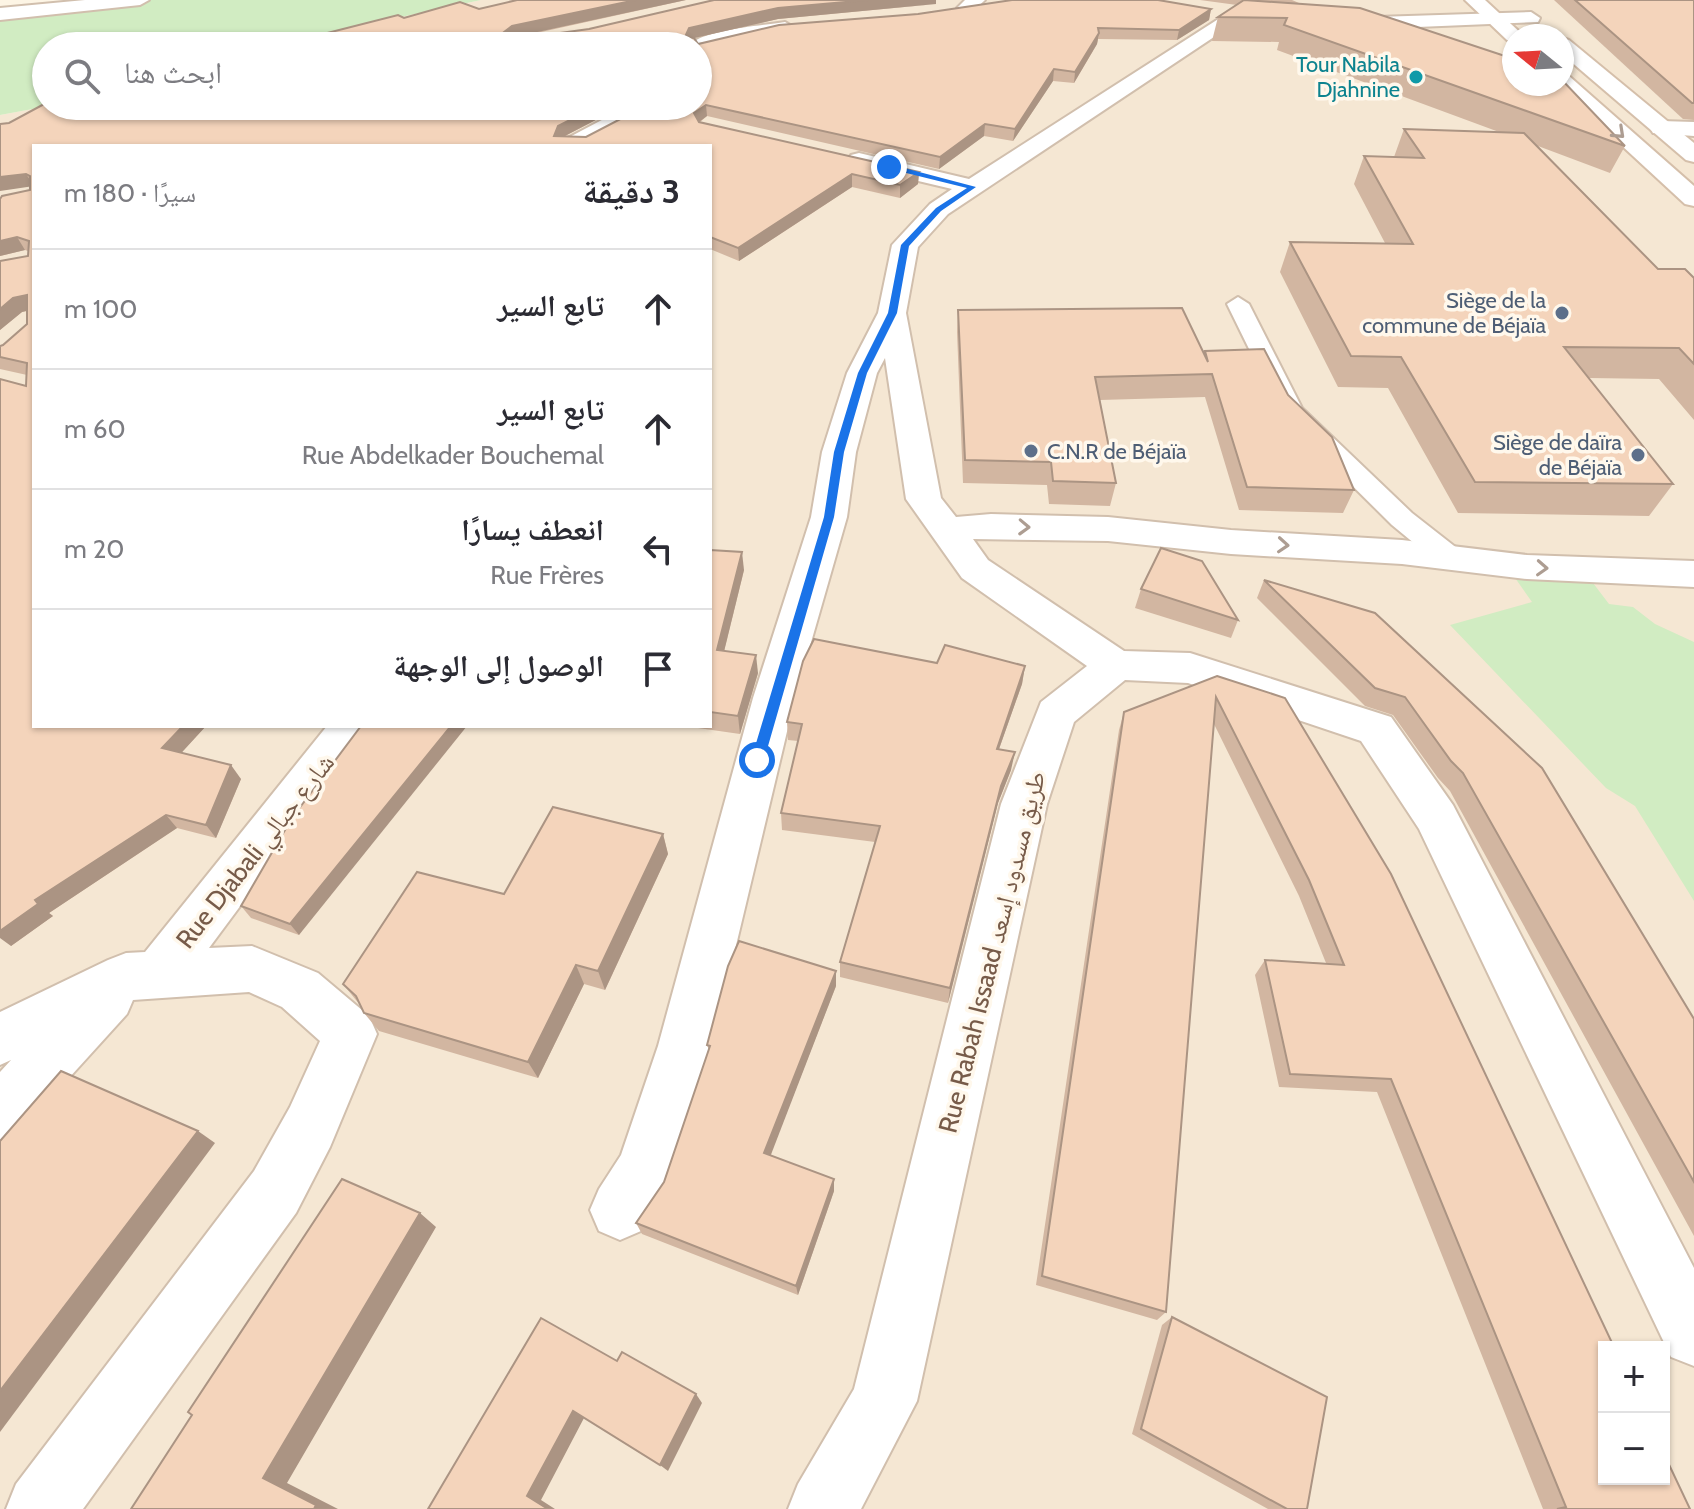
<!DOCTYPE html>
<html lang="ar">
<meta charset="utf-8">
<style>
:root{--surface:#fff;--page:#f7f7f7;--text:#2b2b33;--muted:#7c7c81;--line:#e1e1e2}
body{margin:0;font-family:Cabin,"Noto Naskh Arabic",sans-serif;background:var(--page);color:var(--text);direction:rtl}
.controls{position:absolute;right:24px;bottom:24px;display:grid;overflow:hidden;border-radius:0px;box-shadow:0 2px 6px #0004}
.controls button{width:72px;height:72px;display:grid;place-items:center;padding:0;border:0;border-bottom:2px solid var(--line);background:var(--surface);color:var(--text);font:40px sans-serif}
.compass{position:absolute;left:1502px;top:24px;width:72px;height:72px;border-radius:50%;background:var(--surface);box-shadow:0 2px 6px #0004;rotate:288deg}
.stop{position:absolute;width:24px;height:24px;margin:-18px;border:6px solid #1a73e8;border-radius:50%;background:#fff}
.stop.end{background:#1a73e8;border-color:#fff;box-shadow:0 2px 8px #0008}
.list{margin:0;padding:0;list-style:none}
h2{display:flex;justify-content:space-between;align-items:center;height:104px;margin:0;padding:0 32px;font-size:34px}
h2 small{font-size:26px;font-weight:400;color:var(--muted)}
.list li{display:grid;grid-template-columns:52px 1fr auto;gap:24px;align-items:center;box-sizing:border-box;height:120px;padding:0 32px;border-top:2px solid var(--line)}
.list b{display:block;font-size:30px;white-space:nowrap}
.list p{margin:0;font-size:26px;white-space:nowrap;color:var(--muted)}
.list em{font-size:26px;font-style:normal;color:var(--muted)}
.icon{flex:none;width:44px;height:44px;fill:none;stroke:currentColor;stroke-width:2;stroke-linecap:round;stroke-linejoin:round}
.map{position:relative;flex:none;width:1694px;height:1509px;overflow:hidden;direction:ltr}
.search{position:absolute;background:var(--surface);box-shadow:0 2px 6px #0004;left:32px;top:32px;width:680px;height:88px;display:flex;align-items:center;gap:20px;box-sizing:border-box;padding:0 28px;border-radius:44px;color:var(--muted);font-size:30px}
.panel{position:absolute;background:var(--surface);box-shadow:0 2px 6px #0004;left:32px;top:144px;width:680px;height:584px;border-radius:0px;direction:rtl}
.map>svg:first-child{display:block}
.residential{fill:#f5e7d3;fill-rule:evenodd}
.green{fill:#d1ecc2}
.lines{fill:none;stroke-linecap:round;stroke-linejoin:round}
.lane-casing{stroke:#d1bfad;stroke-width:4}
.street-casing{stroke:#d1bfad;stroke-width:4}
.secondary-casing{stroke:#d5bfaa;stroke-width:4}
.lane{fill:#fff;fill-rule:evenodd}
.street{fill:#fff;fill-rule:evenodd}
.secondary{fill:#fff;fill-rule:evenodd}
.wall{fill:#d2b6a1}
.shaded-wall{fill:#ab9483}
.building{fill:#f4d4bb;stroke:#ab9483;stroke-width:2}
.oneway{stroke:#ad9d92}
.route{fill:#1a73e8}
.culture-dot{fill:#0f9aa8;stroke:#fff8ec;stroke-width:3}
.service-dot{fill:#5c6f8a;stroke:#fff8ec;stroke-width:3}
.labels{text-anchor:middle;stroke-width:7;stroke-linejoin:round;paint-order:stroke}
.far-culture-label{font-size:22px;fill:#0d838f;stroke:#fff8ec;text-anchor:end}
.far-service-label{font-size:22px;fill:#4e5e75;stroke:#fff8ec;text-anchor:end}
.street-label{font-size:26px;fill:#775b49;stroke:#fff8ec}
</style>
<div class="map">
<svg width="1694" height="1509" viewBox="0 0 1694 1509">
<rect width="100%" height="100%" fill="#fdf5e5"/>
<path class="residential" d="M481 0H1694V1509H0V115L49 106H698V46H323L349 28ZM1514 36H1562V84H1514ZM34 146H710V726H34ZM1604 1347H1664V1479H1604Z"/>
<g class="green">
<path d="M140 0H481L349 28 323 46H46V106H49L0 115V14Z"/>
<path d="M1513 575 1590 579 1609 604 1633 607 1655 624 1694 642V901L1635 806 1606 788 1450 625 1532 602Z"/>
</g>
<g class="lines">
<g class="lane-casing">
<path id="lane" d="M1238 297 1249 304 1302 408 1412 513 1458 549 1462 556 1458 563 1448 565 1438 563 1392 525 1282 416 1227 304Z"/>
</g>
<g class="street-casing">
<g id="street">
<path d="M85 0H149L140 5 0 20V8Z"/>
<path d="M965 0H985L972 12 966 14 957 8Z"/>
<path d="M1234 9 1241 11 1243 15 1241 19 948 214 918 247 906 313 941 498 956 517 991 514 1108 517 1231 530 1402 540 1527 555 1694 561V587L1527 579 1402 564 1231 554 1108 541 973 539 988 560 1124 651 1190 653 1391 717 1453 805 1694 1268V1366L1671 1357 1419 829 1361 741 1188 683 1125 680 1074 722 1047 804 917 1401 861 1509H788L798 1484 854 1389 1001 804 1041 702 1087 666 962 578 906 499 885 358 877 373 856 452 847 517 795 698 712 1046 666 1192 641 1231 620 1240 599 1231 590 1210 599 1189 621 1155 658 1046 753 698 811 517 822 452 847 373 878 313 892 245 930 204 952 189 851 165 847 160 851 155 859 153 969 179Z"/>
<path d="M1531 12 1540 18 1538 22 1345 30 1336 24 1345 18Z"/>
<path d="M785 22 795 28 792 32 722 44 698 52V46H688C704 29 761 26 785 22Z"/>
<path d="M620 106H642L634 121 587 146H558L562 141 617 112Z"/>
<path d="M1661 121 1694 122V136L1653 133 1650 128 1653 123Z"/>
<path d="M327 726H374L209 948 252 946 318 973 369 1016 377 1034 330 1147 296 1213 83 1509H6L16 1484 254 1171 290 1107 320 1041 282 1007 249 992 133 1000 127 1014 20 1132 0 1140V1072L11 1060 0 1065V1012L108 960 126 953 145 952Z"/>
</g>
</g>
<g class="secondary-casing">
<g id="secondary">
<path d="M1465 0H1485L1524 36H1514V42L1507 40Z"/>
<path d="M1562 38 1569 40 1694 143V162L1686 160 1562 54Z"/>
<path d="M1562 74 1569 76 1694 186V206L1685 204 1555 84H1562Z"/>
</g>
</g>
<use href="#lane" class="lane"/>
<use href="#street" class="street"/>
<use href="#secondary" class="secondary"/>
</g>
<g class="wall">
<path d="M686 0 514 38 936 4 778 19 694 38 698 44 1211 9 1209 20 1177 40 1098 39 1097 44 1074 83 1053 81 1013 141 984 136 939 169 707 116 700 122 919 172 918 184 900 198 852 187 739 261 710 249V146H34V726H206L181 753 241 779 216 838 177 828 49 913 53 916 11 946 27 375 0 369V346L3 345 27 324V311L22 312 0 330V261L28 256V251L25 250 0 256 30 190V187L9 123 46 106H618L615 110 565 136 586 137 634 112 698 46H276L404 18 479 9Z"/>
<path d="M1200 0H1292L1299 3V4L1625 146 1610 173 1538 146 1658 269 1694 278V420L1659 379 1589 378 1673 484 1649 516 1458 513 1388 388 1338 387 1280 272 1290 242 1385 243 1354 184 1364 156 1394 157 1404 129 1499 132 1277 50 1279 42 1212 41 1218 17 1237 5Z"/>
<path d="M1554 0H1694V120L1683 119Z"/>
<path d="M958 310 1204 353 1205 351 1288 395 1354 490 1343 513 1239 510 1205 397 1100 400 1116 483 1110 506 1049 504 1047 485 963 483 957 332Z"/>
<path d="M710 550 744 570 724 651 758 673 740 734 684 726H710Z"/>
<path d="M1264 580 1375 613 1694 1019V1236L1450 791 1438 778 1393 715 1365 706 1257 598Z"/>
<path d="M1141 589 1238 620 1231 638 1135 608Z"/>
<path d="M937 663 1025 666 1022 684 999 749 1011 770 998 803 948 1003 840 977V962L875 842 782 830 781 813 798 741 788 740 787 722Z"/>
<path d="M1217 676 1690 1509H1543L1377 1092 1279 1087 1255 975 1265 960 1326 963 1299 896 1214 724 1166 1312 1157 1320 1036 1285 1119 730 1124 712Z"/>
<path d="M361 726 299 935 251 918 241 906Z"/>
<path d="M663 834 668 854 605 990 584 984 538 1078 379 1031 364 1013 360 1005 343 984 504 894Z"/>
<path d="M836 986 770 1155 834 1191 798 1295 642 1234 636 1223 664 1182 709 1050 707 1045Z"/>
<path d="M1172 1317 1307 1509H1268L1132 1434 1162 1325Z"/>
</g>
<g class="shaded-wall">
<path d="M636 0H686L514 37 502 46 500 35 512 26Z"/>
<path d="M868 0H936V4L778 19 690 39 685 37 689 28 778 8Z"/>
<path d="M1211 9 1209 20 1177 40 1179 30Z"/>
<path d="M1099 33 1097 44 1074 83 1075 72Z"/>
<path d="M1054 69 1053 81 1013 141 1015 129Z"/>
<path d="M706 105 707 116 695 125 694 113Z"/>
<path d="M598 106H618L615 110 561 138 554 136 558 126Z"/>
<path d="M985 124 984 136 939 169 940 157Z"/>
<path d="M919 172 918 184 900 198V185Z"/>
<path d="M26 174 34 186 0 191V177Z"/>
<path d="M852 174V187L739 261 738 248Z"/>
<path d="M17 237 25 250 0 256V241Z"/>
<path d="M27 295 34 309 22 312 0 330V309L13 298Z"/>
<path d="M742 552 744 570 720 668 717 650Z"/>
<path d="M756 655 758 673 740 734 738 716Z"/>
<path d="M1025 666 1022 684 993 766 997 749Z"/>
<path d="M183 726H206L173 762 162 748Z"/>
<path d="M451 726H467L299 935 290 924Z"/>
<path d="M1015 752 1011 770 998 803 948 1003 950 988 1001 786Z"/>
<path d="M231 765 241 779 216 838 206 825Z"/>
<path d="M166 815 177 828 49 913 53 916 11 946 0 938V931L35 900Z"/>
<path d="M663 834 668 854 605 990 598 971Z"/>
<path d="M576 965 584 984 538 1078 528 1062Z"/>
<path d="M836 971V986L767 1165 764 1153Z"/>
<path d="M198 1131 215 1143 0 1432V1391Z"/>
<path d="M834 1179V1191L798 1295 796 1286Z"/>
<path d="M420 1213 436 1227 287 1483 338 1509H314L263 1478Z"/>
<path d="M696 1394 702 1403 668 1471 660 1465Z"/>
<path d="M573 1411 584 1418 541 1500 555 1509H548L527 1496Z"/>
</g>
<g class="building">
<path d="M517 0H636L512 26 500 35 503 38 531 37 589 29 714 0H868L778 8 689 28 685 37 694 38 698 44 779 25 918 14 1012 0H1158L1211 9 1179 30 1098 28 1099 33 1075 72 1054 69 1015 129 985 124 940 157 706 105 694 113 699 122 919 172 900 185 852 174 738 248 710 237V146H34V726H183L162 748 231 765 206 825 166 815 35 900 38 904 0 931V379L26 386 27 363 0 357V346L3 345 27 324V295L13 298 0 309V261L28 256 29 241 17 237 0 241V199L2 196 30 190V176L26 174 0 177V124L9 123 46 103V106H598L558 126 554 136 586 137 634 112 637 106H698V46H276L398 15 404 18 460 2 479 9Z"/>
<path d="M1244 0 1360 8 1514 59V84H1562V80L1625 146 1284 25 1287 18 1218 17Z"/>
<path d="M1575 0H1694V103H1692Z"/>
<path d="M1404 129 1524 133 1658 269H1685L1694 278V364L1679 348 1564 347 1673 484 1475 482 1401 357 1351 356 1290 242 1413 244 1364 156 1424 158Z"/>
<path d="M1182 308 1208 362 1205 351 1264 349 1288 395 1332 437 1354 490 1247 487 1212 374 1095 377 1116 483 1053 481 1051 462 965 460 958 310Z"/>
<path d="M1161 548 1202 561 1238 620 1141 589Z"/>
<path d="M710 550 742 552 717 650 756 655 738 716 710 712Z"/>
<path d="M1264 580 1375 613 1542 768 1694 1019V1182L1463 773 1451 761 1405 697 1375 688Z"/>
<path d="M814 639 937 663 945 645 1025 666 997 749 1015 752 1001 786 950 988 840 962 880 826 781 813 802 724 787 722 803 661Z"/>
<path d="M1217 676 1285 698 1391 874 1614 1347H1604V1479H1664V1454L1690 1509H1557L1566 1507 1391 1079 1290 1074 1265 960 1344 965 1309 880 1216 697 1166 1312 1042 1276 1124 712Z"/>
<path d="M361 726H451L290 924 241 906 292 818Z"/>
<path d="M553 807 663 834 598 971 576 965 528 1062 364 1013 356 996 343 984 417 872 504 894Z"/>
<path d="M739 941 836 971 764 1153 834 1179 796 1286 636 1223 664 1182 710 1046 707 1045 728 966Z"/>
<path d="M61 1071 198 1131 0 1391V1141Z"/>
<path d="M342 1179 420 1213 263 1478 316 1505 314 1509H131L192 1415 188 1412Z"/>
<path d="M1172 1317 1327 1397 1307 1509H1287L1141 1429Z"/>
<path d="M541 1318 617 1361 622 1352 696 1394 660 1465 573 1411 527 1496 548 1509H428Z"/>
</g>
<defs><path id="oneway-chevron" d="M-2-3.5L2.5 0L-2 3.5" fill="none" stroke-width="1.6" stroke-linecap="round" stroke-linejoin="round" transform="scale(2)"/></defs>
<g class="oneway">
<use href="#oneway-chevron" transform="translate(1619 133) rotate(43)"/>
<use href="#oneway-chevron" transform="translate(1024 527) rotate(2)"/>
<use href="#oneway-chevron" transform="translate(1283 545) rotate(4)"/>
<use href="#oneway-chevron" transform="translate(1542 568) rotate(3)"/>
</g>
<path class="route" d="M889 164 976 187 941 211 909 246 897 313 867 373 844 452 834 517 764 760 757 765 751 760 824 517 834 452 858 373 888 313 901 245 936 208 967 188 886 168Z"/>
<circle class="culture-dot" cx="1416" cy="77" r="8"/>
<g class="service-dot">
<circle cx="1562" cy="313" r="8"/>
<circle cx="1031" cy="451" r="8"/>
<circle cx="1638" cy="455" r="8"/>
</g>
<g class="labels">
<g class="far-culture-label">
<text x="1400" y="72">Tour Nabila<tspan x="1400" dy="25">Djahnine</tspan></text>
</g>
<g class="far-service-label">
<text x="1546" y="308">Siège de la<tspan x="1546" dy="25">commune de Béjaïa</tspan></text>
<text x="1622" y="450">Siège de daïra<tspan x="1622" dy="25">de Béjaïa</tspan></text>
<text x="1047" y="459" text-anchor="start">C.N.R de Béjaïa</text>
</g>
<g class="street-label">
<text transform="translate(255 851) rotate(-52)" y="9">Rue Djabali شارع جبالي</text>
<text transform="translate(992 952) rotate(-76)" y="9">Rue Rabah Issaad طريق مسدود إسعد</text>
</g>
</g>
</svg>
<div class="controls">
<button>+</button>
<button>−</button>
</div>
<svg class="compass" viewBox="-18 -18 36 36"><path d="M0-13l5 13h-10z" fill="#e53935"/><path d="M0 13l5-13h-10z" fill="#7c7c81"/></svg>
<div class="stop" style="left:757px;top:760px"></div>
<div class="stop end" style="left:889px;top:167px"></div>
<div class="search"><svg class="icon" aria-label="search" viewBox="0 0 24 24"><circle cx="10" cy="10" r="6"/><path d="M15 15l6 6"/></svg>ابحث هنا</div>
<section class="panel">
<h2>3 دقيقة<small>سيرًا · 180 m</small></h2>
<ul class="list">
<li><svg class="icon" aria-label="ahead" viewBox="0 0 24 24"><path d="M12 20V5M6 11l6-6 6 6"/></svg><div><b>تابع السير</b></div><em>100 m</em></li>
<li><svg class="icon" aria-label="ahead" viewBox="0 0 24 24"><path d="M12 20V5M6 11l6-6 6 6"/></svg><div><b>تابع السير</b><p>Rue Abdelkader Bouchemal</p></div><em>60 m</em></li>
<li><svg class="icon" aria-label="left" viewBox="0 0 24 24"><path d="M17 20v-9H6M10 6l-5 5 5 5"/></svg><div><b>انعطف يسارًا</b><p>Rue Frères</p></div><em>20 m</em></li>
<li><svg class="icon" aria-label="arrive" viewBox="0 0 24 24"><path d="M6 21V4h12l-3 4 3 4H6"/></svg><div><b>الوصول إلى الوجهة</b></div></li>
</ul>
</section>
</div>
